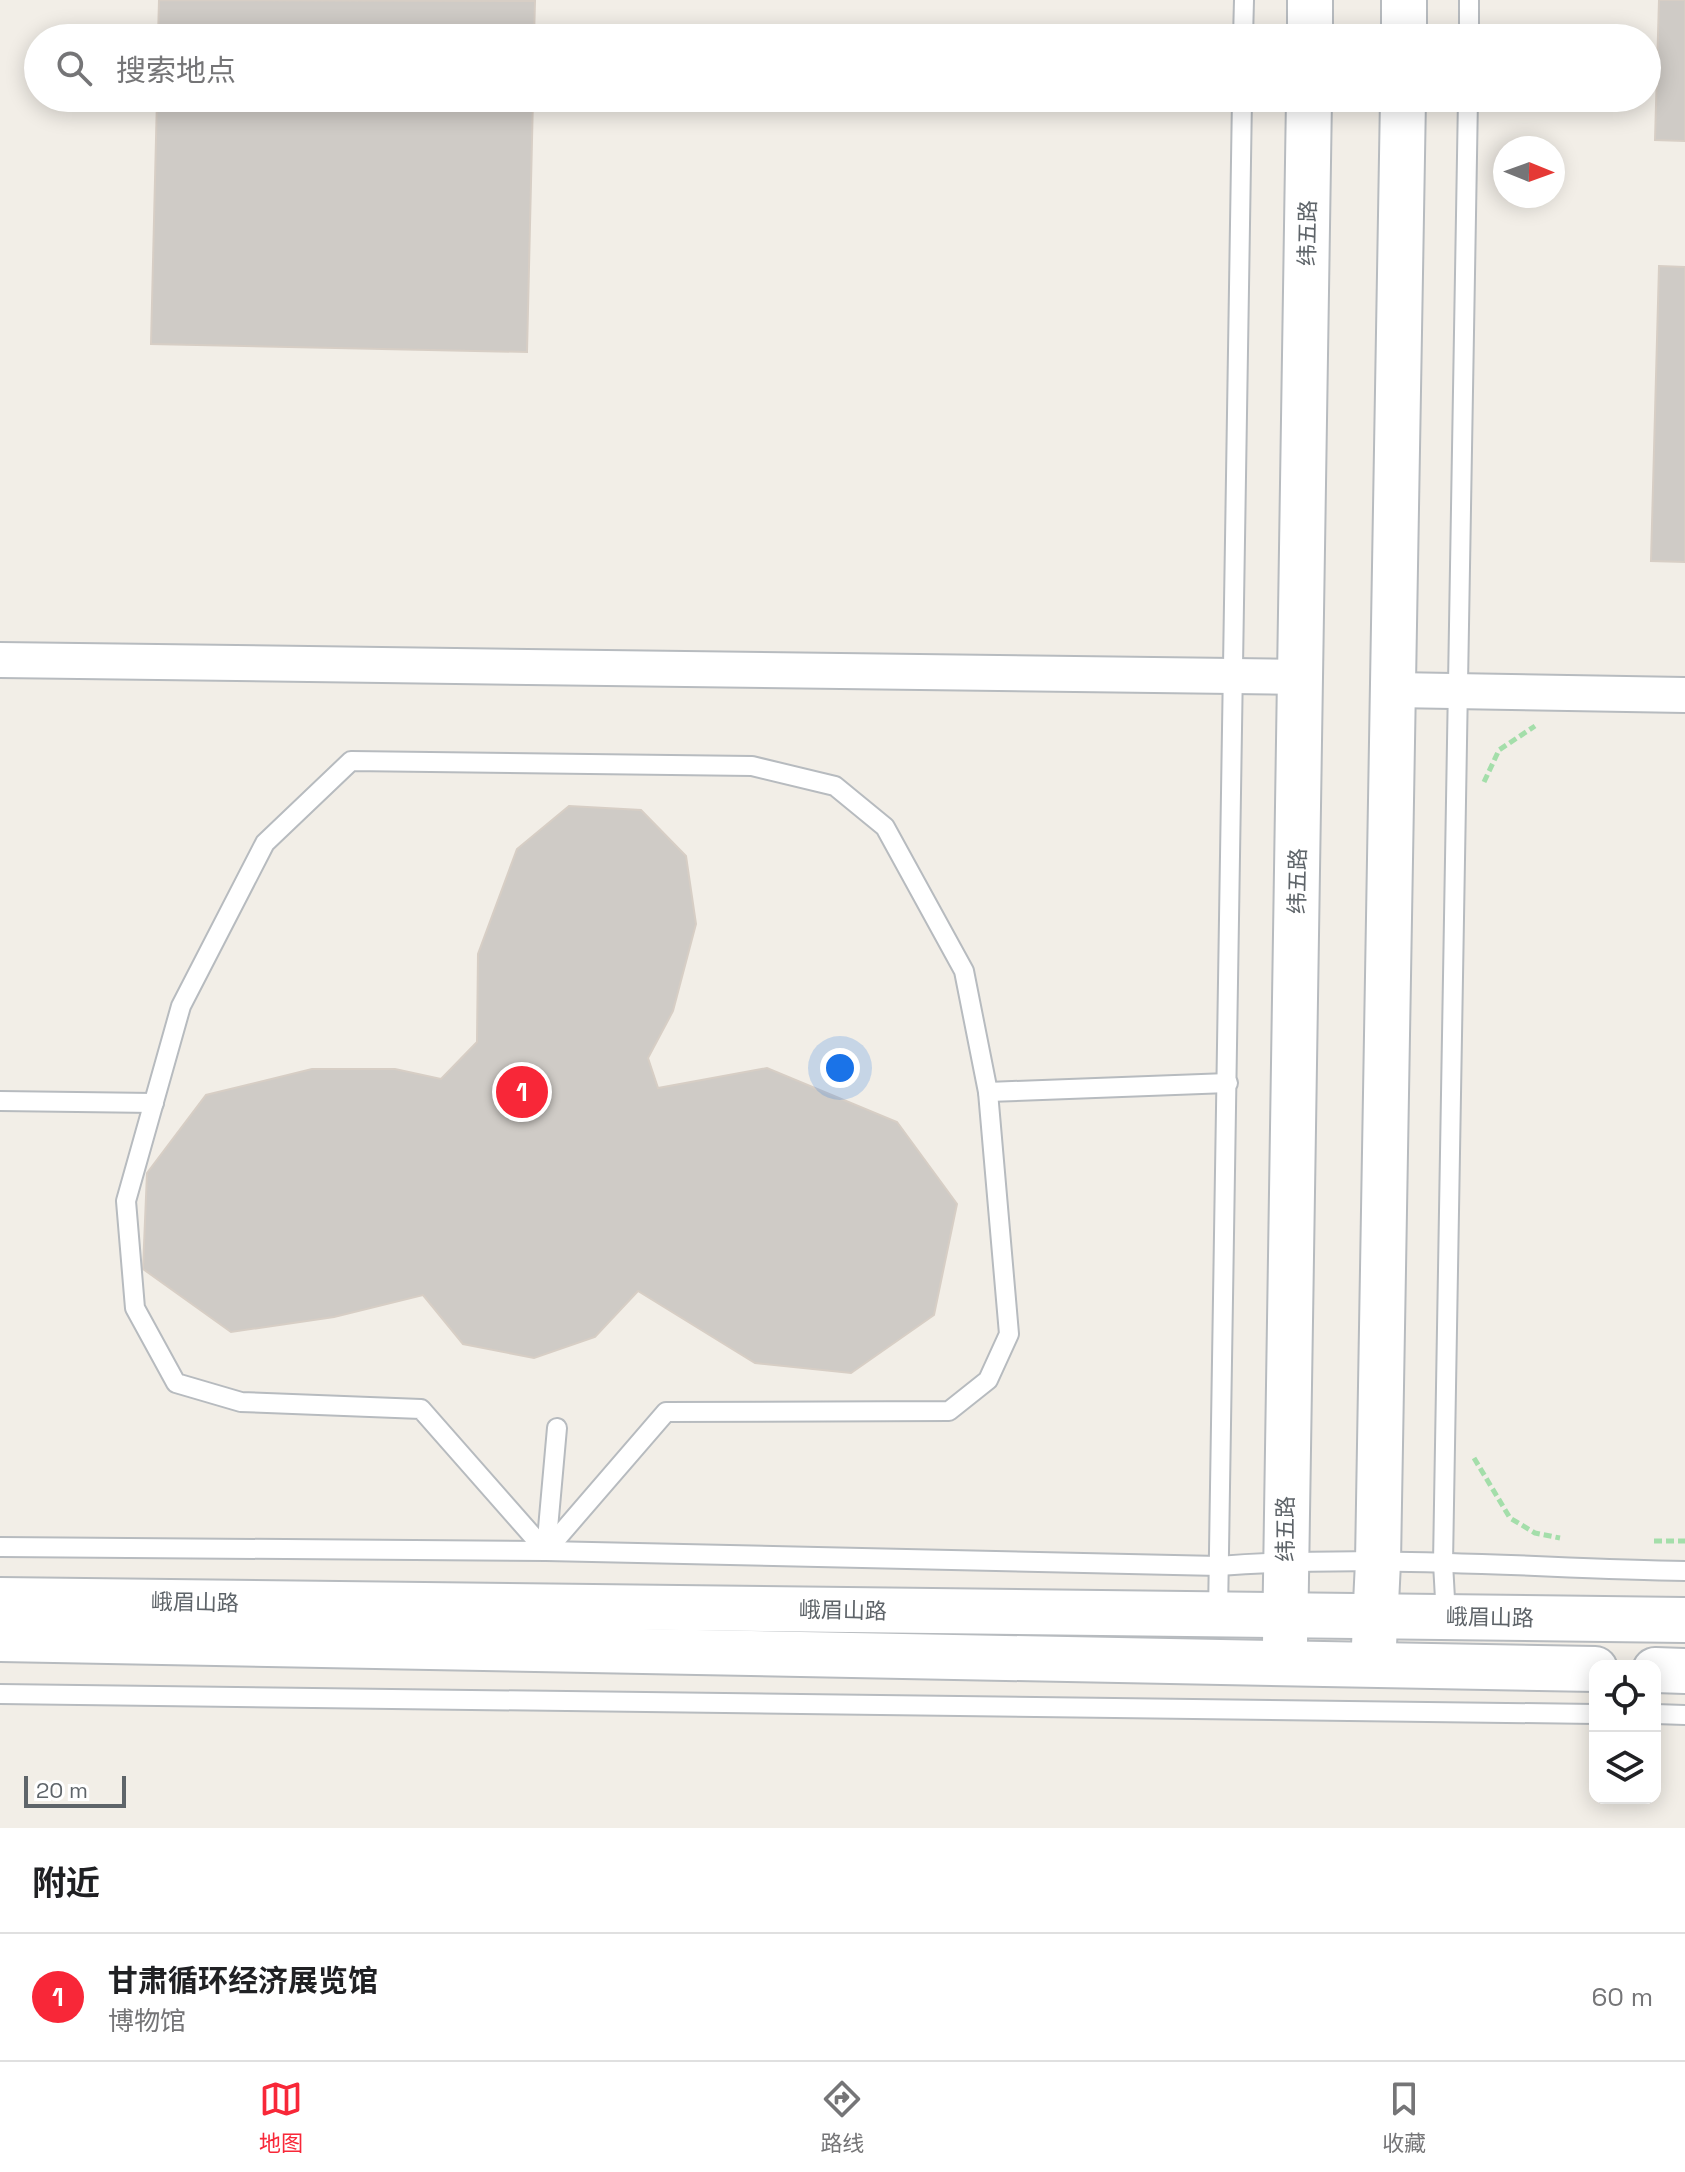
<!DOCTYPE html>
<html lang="zh">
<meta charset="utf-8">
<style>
:root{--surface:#fff;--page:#f2f2f2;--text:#202124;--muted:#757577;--line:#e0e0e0;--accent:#f82738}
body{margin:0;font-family:"Space Grotesk","Noto Sans SC",sans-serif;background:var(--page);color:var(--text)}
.controls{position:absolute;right:24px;bottom:24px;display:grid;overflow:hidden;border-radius:16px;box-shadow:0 4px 20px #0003}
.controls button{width:72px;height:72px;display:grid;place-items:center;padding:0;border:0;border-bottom:2px solid var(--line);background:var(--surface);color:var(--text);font:40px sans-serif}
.compass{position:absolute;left:1493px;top:136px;width:72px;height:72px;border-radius:50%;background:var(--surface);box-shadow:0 4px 20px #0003;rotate:91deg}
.scale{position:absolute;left:24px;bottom:20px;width:102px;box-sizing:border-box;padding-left:8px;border:4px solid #5e6469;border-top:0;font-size:22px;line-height:28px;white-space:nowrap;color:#5e6469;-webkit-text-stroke:6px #fff;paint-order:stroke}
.you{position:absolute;left:840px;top:1068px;width:28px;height:28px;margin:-20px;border:6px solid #fff;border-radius:50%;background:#1a73e8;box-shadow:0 0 0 12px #1a73e833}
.badge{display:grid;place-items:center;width:52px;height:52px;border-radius:50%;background:var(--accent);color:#fff;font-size:26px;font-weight:700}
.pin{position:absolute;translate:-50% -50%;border:4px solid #fff;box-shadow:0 2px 8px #0006}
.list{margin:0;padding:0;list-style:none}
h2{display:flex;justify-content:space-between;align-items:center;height:104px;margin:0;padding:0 32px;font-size:34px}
h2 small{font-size:26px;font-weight:400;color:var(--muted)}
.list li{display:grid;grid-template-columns:52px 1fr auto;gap:24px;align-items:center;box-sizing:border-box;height:128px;padding:0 32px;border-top:2px solid var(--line)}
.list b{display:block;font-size:30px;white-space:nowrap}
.list p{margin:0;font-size:26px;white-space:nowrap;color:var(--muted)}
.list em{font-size:26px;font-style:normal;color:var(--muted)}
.icon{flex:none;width:44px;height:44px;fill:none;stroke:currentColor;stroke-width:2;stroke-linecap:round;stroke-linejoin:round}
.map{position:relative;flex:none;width:1685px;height:1828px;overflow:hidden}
.search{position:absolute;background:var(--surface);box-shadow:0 4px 20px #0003;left:24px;right:24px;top:24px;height:88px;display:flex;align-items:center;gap:20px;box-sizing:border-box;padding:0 28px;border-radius:44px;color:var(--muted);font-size:30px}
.sheet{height:232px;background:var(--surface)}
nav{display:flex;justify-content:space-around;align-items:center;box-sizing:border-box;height:112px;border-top:2px solid var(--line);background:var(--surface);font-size:22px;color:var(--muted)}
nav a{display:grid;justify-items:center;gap:4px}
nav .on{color:var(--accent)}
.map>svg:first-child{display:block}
.building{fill:#cfcbc6;stroke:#d7cec5;stroke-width:2}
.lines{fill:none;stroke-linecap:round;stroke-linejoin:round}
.service-casing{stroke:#b7bbbf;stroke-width:22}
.minor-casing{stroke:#b7bbbf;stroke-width:38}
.tertiary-casing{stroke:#b7bbbf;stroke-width:48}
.path{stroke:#a4deaa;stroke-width:5;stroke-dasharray:8 4;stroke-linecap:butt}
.service{stroke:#fff;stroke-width:18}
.minor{stroke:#fff;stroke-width:34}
.tertiary{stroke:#fff;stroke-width:44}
.labels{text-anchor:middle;stroke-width:6;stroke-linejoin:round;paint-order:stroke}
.street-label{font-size:22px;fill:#5e6469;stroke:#fff}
</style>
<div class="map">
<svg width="1685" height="1828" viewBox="0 0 1685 1828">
<rect width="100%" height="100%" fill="#f2eee7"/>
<g class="building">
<path d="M159 0 535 1 534 38H158Z"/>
<path d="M1659 0H1685V141L1655 140Z"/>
<path d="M157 98H533L527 352 151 344Z"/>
<path d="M1659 266 1685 267V562L1651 561Z"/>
<path d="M569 806 641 810 686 856 696 924 673 1011 648 1058 658 1088 767 1068 897 1122 957 1204 934 1315 851 1373 755 1363 638 1291 595 1337 534 1358 463 1344 423 1295 334 1317 231 1332 143 1269 147 1173 206 1095 312 1069H395L441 1079 477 1042 478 954 517 849Z"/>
</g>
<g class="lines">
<g class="service-casing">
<g id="service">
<path d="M1243 38 1244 0"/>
<path d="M1469 38V0"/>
<path d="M351 761 752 766 835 786 885 827 964 971 988 1092 1009 1334 988 1380 949 1411 666 1412 546 1551 421 1409 241 1402 176 1383 135 1308 126 1201 181 1006 265 843Z"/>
<path d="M988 1092 1228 1083"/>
<path d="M0 1101 154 1103"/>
<path d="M0 1547 546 1551 1219 1566C1374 1554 1530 1568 1685 1571"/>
<path d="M546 1551 557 1428"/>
<path d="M1218 1614 1242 98"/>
<path d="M1446 1617 1443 1563 1468 98"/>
<path d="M0 1694 1595 1714"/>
<path d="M1655 1714 1685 1715"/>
</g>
</g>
<g class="minor-casing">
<g id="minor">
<path d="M0 660 1301 677"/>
<path d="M1394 690 1685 695"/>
</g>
</g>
<g class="tertiary-casing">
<g id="tertiary">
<path d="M1310 38V0"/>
<path d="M1404 38V0"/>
<path d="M0 1600 1685 1620"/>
<path d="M0 1639 1595 1669"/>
<path d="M1285 1643 1309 98"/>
<path d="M1374 1645 1378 1562 1403 98"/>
<path d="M1655 1670 1685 1671"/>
</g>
</g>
<g class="path">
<path d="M1484 782 1499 750 1535 726"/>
<path d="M1474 1458 1510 1518 1535 1533 1560 1538"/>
<path d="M1654 1541H1685"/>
</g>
<use href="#service" class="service"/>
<use href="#minor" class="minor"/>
<use href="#tertiary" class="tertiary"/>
</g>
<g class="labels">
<g class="street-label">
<text transform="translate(1307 233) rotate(-89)" y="8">纬五路</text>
<text transform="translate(1297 881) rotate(-89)" y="8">纬五路</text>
<text transform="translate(1285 1529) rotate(-90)" y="8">纬五路</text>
<text transform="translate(195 1602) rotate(1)" y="8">峨眉山路</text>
<text transform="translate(843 1610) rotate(1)" y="8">峨眉山路</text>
<text transform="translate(1490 1617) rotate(1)" y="8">峨眉山路</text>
</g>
</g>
</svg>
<div class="controls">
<button><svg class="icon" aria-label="locate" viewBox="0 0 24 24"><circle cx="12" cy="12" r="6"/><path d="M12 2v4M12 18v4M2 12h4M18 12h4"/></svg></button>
<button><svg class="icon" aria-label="layers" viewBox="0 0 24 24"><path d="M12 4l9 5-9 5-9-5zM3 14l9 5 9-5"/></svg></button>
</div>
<svg class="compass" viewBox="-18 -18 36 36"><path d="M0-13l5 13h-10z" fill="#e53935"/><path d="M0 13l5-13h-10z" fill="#757577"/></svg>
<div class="scale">20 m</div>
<div class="you"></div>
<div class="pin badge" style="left:522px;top:1092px">1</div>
<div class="search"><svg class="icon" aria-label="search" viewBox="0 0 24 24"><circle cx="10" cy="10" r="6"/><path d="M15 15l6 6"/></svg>搜索地点</div>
</div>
<section class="sheet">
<h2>附近<small></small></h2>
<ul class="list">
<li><span class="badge">1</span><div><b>甘肃循环经济展览馆</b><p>博物馆</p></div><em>60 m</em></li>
</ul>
</section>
<nav>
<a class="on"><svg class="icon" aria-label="map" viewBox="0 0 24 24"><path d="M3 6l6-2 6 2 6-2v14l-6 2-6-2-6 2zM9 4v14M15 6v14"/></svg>地图</a>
<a><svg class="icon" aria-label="directions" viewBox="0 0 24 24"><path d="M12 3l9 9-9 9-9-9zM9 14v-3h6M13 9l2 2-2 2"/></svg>路线</a>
<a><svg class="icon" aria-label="saved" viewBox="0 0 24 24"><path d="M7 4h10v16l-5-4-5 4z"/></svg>收藏</a>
</nav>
